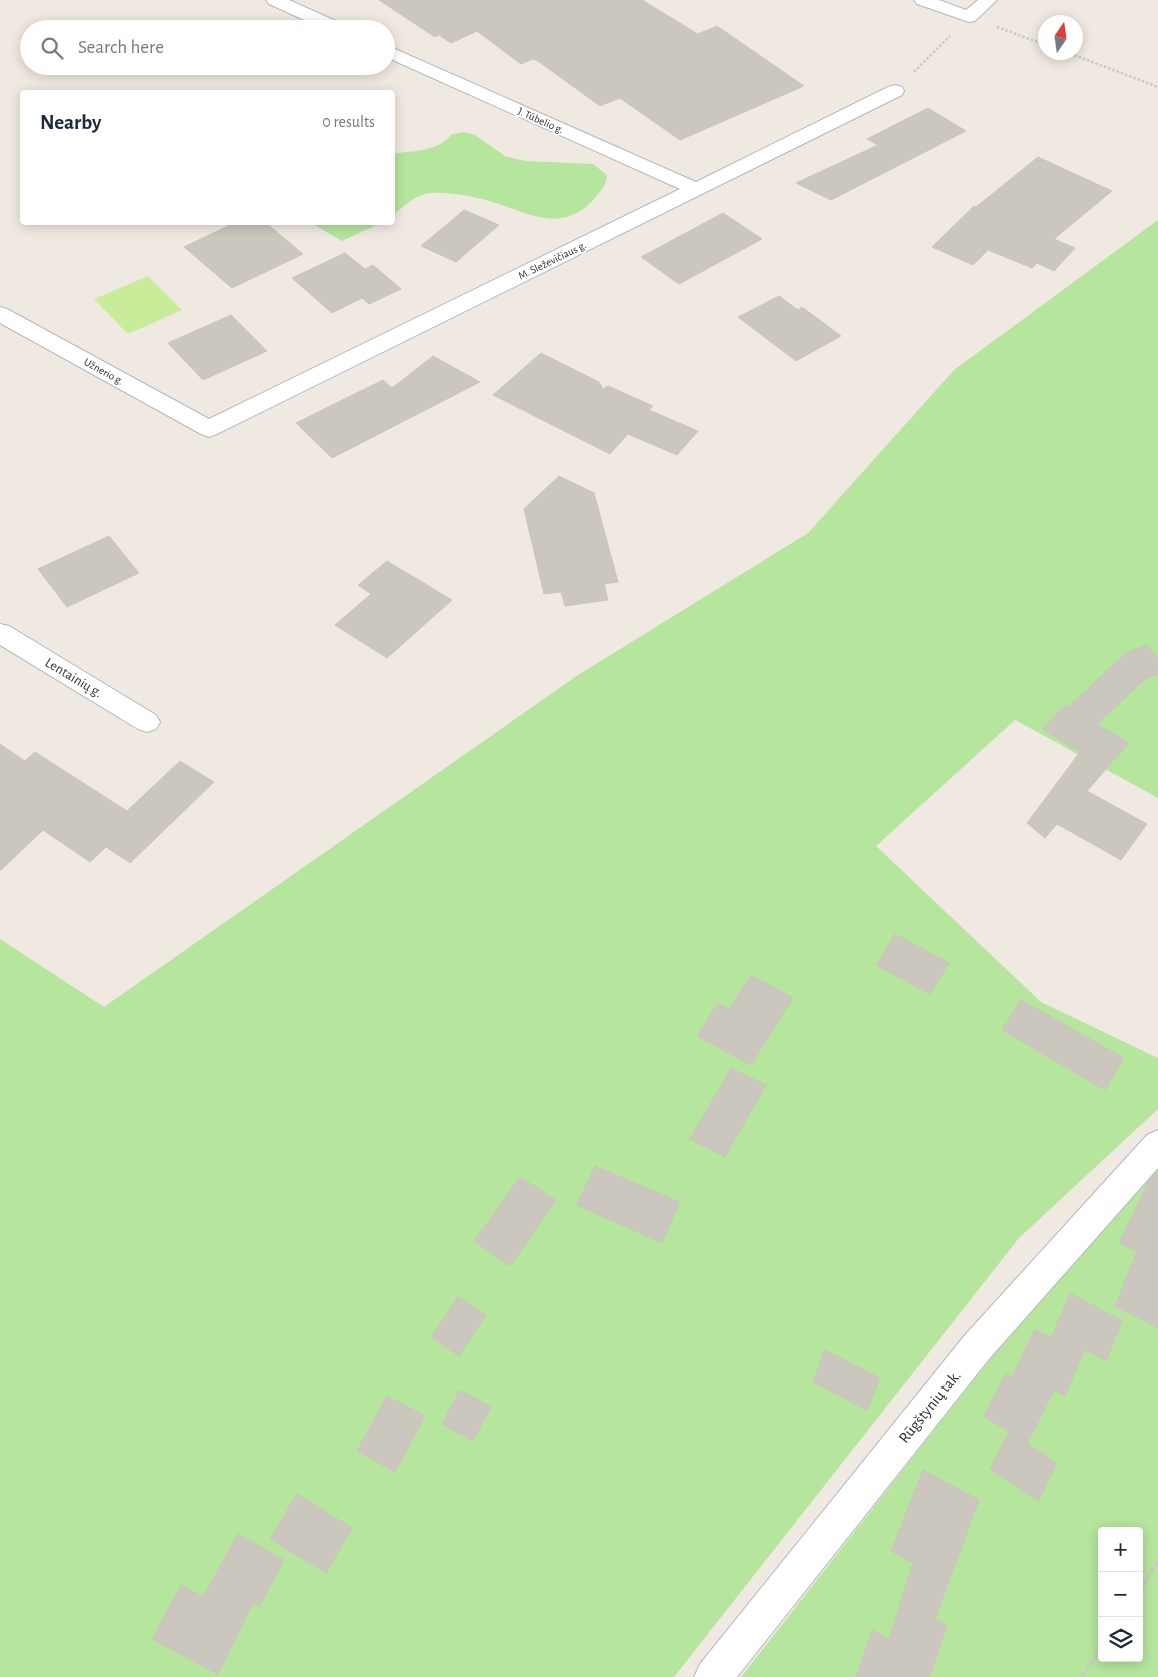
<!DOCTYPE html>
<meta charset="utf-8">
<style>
:root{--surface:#fff;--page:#f2f2f3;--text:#1f2937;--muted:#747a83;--line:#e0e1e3}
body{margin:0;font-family:"Alegreya Sans",sans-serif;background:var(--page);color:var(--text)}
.controls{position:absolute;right:15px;bottom:15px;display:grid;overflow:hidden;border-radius:5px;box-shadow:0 2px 12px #0003}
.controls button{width:45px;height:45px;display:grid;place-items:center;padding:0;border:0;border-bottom:1px solid var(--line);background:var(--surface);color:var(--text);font:25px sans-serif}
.compass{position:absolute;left:1038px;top:15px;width:45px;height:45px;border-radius:50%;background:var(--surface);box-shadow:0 2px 12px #0003;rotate:13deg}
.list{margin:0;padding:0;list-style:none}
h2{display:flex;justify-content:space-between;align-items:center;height:65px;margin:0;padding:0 20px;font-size:21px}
h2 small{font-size:16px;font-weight:400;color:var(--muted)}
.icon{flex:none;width:28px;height:28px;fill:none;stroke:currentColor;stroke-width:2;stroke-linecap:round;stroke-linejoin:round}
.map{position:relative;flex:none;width:1158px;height:1677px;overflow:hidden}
.search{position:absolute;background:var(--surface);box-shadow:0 2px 12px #0003;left:20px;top:20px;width:375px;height:55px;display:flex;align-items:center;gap:12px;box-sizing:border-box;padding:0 18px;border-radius:28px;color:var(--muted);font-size:19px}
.panel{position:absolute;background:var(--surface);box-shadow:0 2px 12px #0003;left:20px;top:90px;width:375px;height:135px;border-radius:5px}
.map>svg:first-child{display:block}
.green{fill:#b6e59e;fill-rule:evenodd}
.pitch{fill:#c9ec9a}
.building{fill:#cbc7bf;stroke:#cbc5ba}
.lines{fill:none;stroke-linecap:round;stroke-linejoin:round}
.street-casing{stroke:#b4b7c1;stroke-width:2}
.path-far1{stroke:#c9c9c9;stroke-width:2.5;stroke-dasharray:2.5 2;stroke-linecap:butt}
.path{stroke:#c9c9c9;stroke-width:4;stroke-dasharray:4.5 3;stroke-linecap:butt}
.street{fill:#fff;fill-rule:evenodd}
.labels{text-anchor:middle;stroke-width:4;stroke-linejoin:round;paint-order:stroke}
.far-street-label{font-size:11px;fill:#2e2e2e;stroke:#fff}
.street-label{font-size:14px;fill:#2e2e2e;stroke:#fff}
.near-street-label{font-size:16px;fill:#2e2e2e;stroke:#fff}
</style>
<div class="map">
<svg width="1158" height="1677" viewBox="0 0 1158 1677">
<rect width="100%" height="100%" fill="#efe9e1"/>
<g class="green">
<path d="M464 132 475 135 505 156 525 161 593 164 607 175C607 184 601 191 595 198 562 236 527 212 489 201 471 196 451 192 432 193 415 194 405 206 393 215V154C414 150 436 153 452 134Z"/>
<path d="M1158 220V798L1015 720 876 846 1041 1002 1158 1058V1109L1019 1238 674 1677H0V939L104 1007 578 675 808 533 954 370Z"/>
<path d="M311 223H381L342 241Z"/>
<path d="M1158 1156V1677H741L963 1393 1133 1182ZM1102 1531H1139V1658H1102Z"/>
</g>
<path class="pitch" d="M148 276 182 310 128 334 94 299Z"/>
<g class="building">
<path d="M379 0H642L698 34 717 26 804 86 680 140 620 98 600 106 538 61 533 59 521 64 477 31 451 43 439 35 435 37Z"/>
<path d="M928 108 966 131 831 200 796 183 878 145 867 139Z"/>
<path d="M1038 157 1112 191 1054 239 1075 248 1054 271 1037 263 1032 268 988 250 973 265 932 247 974 206 976 207Z"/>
<path d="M464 210 499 225 456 262 421 246Z"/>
<path d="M723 213 762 239 679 284 641 257Z"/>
<path d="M236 222H265L303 254 232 288 184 247Z"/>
<path d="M345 253 365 269 373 265 401 289 369 304 362 298 332 313 292 278Z"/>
<path d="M779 296 798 310 802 307 841 336 796 361 738 317Z"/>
<path d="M231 315 267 351 203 380 168 343Z"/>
<path d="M541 353 599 382 603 389 608 386 653 406 649 410 698 431 677 455 628 434 610 454 493 395Z"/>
<path d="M433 356 480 382 332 458 296 423 383 380 392 388Z"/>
<path d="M559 476 594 493 618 582 604 584 608 600 565 606 561 592 544 594 524 509Z"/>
<path d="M109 536 139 573 67 607 38 569Z"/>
<path d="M387 561 452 600 387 658 335 625 371 594 358 585Z"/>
<path d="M1147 645 1158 658V675L1145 679 1097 724 1129 743 1087 791 1147 824 1121 860 1057 824 1045 838 1027 823 1080 752 1042 729 1065 705 1068 707 1127 652Z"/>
<path d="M0 744 25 761 35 752 127 811 180 761 214 782 130 863 106 847 90 862 43 830 0 871Z"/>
<path d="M895 934 949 963 930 994 876 965Z"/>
<path d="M751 975 793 998 751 1065 697 1036 718 1003 729 1009Z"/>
<path d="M1021 1000 1124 1058 1105 1090 1002 1030Z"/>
<path d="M731 1068 766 1085 725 1157 690 1139Z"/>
<path d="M595 1166 680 1202 662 1243 577 1205Z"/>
<path d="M1158 1171V1328L1115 1306 1137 1251 1119 1243 1149 1181Z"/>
<path d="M520 1177 556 1200 510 1266 474 1241Z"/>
<path d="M1070 1293 1122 1321 1106 1361 1085 1349 1065 1396 1054 1390 1027 1444 984 1416 1006 1373 1012 1377 1035 1329 1051 1338Z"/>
<path d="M458 1297 486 1315 459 1356 431 1337Z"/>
<path d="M825 1350 880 1378 867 1410 813 1382Z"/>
<path d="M460 1390 491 1407 473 1441 442 1424Z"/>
<path d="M387 1396 425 1416 395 1472 357 1451Z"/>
<path d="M1009 1432 1057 1463 1038 1501 990 1469Z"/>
<path d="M923 1470 979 1500 935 1619 947 1626 930 1677H856L872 1630 889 1639 913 1563 891 1551Z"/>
<path d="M297 1494 352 1528 326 1573 270 1539Z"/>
<path d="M238 1534 284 1560 259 1607 253 1603 218 1674 152 1639 181 1585 203 1597Z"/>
</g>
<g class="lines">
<g class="street-casing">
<g id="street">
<path d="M266 0H289L345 25 348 29H324L269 4Z"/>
<path d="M914 0H939L966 10 978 0H997L975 21 969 22 917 4Z"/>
<path d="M386 45 696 182 888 87 895 85 902 87 904 91 902 95 217 434 209 437 201 434 0 323V307L7 309 209 419 680 189 386 57Z"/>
<path d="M0 624 9 626 156 715 160 722 156 729 147 732 138 729 0 645Z"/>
<path d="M1158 1130V1168L989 1359 737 1677H694L700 1664 965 1335 1147 1135Z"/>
</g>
</g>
<g class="path-far1">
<path d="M997 27 1046 45"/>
<path d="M1066 52 1158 87"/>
<path d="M914 72 950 36"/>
</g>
<g class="path">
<path d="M1139 1591 1158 1562"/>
<path d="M1082 1677 1102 1647"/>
</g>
<use href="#street" class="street"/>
</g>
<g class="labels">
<g class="far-street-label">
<text transform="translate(541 120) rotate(24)" y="4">J. Tūbelio g.</text>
<text transform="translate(552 260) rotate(-26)" y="4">M. Sleževičiaus g.</text>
<text transform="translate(104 371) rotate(29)" y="4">Užnerio g.</text>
</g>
<g class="street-label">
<text transform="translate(74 677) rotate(31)" y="5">Lentainių g.</text>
</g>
<g class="near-street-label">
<text transform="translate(929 1406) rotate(-51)" y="6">Rūgštynių tak.</text>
</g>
</g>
</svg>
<div class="controls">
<button>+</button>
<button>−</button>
<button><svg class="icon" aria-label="layers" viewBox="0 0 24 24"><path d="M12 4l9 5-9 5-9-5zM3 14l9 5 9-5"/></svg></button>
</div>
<svg class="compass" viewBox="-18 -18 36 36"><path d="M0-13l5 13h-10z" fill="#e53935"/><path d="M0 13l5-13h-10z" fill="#747a83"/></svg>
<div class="search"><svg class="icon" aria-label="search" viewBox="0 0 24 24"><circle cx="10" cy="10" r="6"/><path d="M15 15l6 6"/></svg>Search here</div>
<section class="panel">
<h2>Nearby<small>0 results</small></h2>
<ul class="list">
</ul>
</section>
</div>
